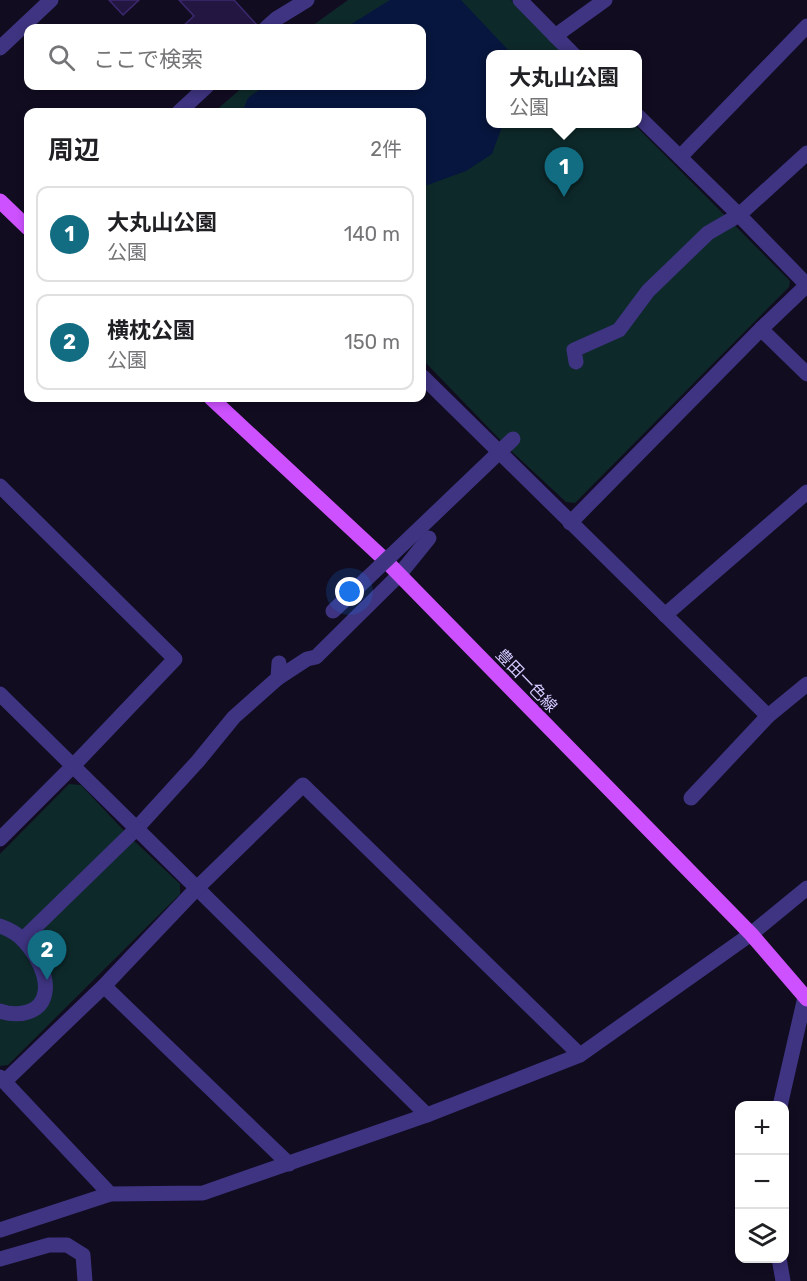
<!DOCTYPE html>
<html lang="ja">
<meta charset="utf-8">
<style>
:root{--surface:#fff;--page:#f2f2f2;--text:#202124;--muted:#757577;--line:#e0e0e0;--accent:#126c82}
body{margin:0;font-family:Rubik,"Noto Sans JP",sans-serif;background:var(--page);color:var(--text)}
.controls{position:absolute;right:18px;bottom:18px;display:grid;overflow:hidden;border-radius:12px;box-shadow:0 3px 9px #0003}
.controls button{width:54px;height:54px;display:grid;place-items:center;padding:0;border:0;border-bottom:2px solid var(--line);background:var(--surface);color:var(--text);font:30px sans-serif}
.you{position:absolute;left:350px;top:592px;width:21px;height:21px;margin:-15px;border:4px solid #fff;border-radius:50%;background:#1a73e8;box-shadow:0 0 0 9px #1a73e833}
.badge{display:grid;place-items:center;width:39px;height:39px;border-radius:50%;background:var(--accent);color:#fff;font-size:20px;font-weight:700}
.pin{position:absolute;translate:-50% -50px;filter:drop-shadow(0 2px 3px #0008)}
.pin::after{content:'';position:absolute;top:32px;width:21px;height:18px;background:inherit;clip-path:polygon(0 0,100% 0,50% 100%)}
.popup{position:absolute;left:486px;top:50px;width:156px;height:78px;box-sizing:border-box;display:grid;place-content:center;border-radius:12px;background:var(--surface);filter:drop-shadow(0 2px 4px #0005);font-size:20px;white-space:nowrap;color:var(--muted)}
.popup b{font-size:22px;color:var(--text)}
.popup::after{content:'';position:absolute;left:50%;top:100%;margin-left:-12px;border:12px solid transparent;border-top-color:var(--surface)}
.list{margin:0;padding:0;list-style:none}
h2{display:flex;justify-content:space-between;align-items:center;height:78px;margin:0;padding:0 24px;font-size:26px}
h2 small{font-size:20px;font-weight:400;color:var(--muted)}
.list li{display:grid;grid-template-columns:39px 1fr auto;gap:18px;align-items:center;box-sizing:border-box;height:96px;margin:0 12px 12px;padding:0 12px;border:2px solid var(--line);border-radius:12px}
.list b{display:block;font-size:22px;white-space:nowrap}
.list p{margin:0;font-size:20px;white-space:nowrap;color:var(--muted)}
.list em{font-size:20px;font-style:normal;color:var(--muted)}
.icon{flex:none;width:33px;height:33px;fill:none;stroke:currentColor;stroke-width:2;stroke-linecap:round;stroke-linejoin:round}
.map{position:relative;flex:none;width:807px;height:1281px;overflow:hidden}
.search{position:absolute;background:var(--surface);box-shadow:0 3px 9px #0003;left:24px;top:24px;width:402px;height:66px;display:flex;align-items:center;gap:15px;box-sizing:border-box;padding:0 21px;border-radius:12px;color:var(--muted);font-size:22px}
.panel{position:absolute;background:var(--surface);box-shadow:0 3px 9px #0003;left:24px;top:108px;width:402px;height:294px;border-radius:12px}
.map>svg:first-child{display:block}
.green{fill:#0e292a}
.water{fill:#07163e}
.building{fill:#231742;stroke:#3c286f;stroke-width:1.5}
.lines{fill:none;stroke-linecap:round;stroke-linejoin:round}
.pedestrian{stroke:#3e3481;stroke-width:15}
.minor{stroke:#3e3481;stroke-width:15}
.tertiary{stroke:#3e3481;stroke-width:15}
.primary{stroke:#cd51ff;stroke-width:15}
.pedestrian-bridge{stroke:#3e3481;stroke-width:15}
.labels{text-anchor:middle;stroke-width:5;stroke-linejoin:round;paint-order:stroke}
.street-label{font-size:16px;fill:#d5caff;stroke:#110c20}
</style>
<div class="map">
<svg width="807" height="1281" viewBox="0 0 807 1281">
<rect width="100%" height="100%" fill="#110c20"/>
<g class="green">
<path d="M348 0H511L565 54 490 55V124H634L790 281 789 287 575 503 566 502 509 449 422 359V112H214L244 86H422V28H309Z"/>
<path d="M69 784 81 785 129 836 180 884V894L8 1065 0 1066V854Z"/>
</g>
<path class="water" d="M390 0H461L512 54 490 55V124H503L492 154 466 171 422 187V112H242L248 98 264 86H422V28H345Z"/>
<g class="building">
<path d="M109 0H139L123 15Z"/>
<path d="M179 0H234L256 24 251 28H181L194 16Z"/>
</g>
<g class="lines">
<g class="pedestrian">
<path d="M576 362 574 350 619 330 648 291 708 233 739 215 807 153"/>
<path d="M278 678 307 659 316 657 399 575 429 538"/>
<path d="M0 926C9 929 18 934 24 941 35 953 48 975 45 992 42 1014 17 1017 0 1011"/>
<path d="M23 939 136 829 198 761 234 717 278 678 279 663"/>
<path d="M0 1259 49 1245H67L83 1255 85 1281"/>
</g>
<g class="minor">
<path d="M520 0 574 55"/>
<path d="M266 28 276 19 307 0"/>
<path d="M555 36 605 0"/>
<path d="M179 112 207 86"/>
<path d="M638 116 739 215 807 285"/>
<path d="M680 157 807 26"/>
<path d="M761 329 807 374"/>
<path d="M422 376 768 716"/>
<path d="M0 486 175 659 73 766 0 839"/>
<path d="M570 523 761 329 807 285"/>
<path d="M665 615 807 492"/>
<path d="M0 694 427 1115"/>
<path d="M691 798 768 716 807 684"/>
<path d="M751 934 807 888"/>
<path d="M104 986 289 1164"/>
<path d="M0 1077 110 1194"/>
<path d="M780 1106 805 997"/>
<path d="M0 1230 110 1194 203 1193 427 1115 580 1055 303 785 197 888 104 986 5 1081"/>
<path d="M779 1258 783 1281"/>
</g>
<g class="tertiary">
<path d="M0 48 51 0"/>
<path d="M580 1055 751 934"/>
</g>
<g class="primary">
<path d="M0 201 28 228"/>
<path d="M211 398 384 559 751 934 807 999"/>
</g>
<path class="pedestrian-bridge" d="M333 611 513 439"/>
</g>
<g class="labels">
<g class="street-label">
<text transform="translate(527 680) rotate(46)" y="6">豊田一色線</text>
</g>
</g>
</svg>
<div class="controls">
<button>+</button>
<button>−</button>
<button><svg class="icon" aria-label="layers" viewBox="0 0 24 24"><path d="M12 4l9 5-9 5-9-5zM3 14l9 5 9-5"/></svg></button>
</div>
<div class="you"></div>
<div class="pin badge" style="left:564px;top:197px">1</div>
<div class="popup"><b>大丸山公園</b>公園</div>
<div class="pin badge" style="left:47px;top:980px">2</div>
<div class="search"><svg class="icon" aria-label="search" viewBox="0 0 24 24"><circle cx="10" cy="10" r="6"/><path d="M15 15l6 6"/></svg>ここで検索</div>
<section class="panel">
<h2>周辺<small>2件</small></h2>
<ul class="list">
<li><span class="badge">1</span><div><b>大丸山公園</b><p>公園</p></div><em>140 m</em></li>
<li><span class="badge">2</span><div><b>横枕公園</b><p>公園</p></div><em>150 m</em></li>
</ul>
</section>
</div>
